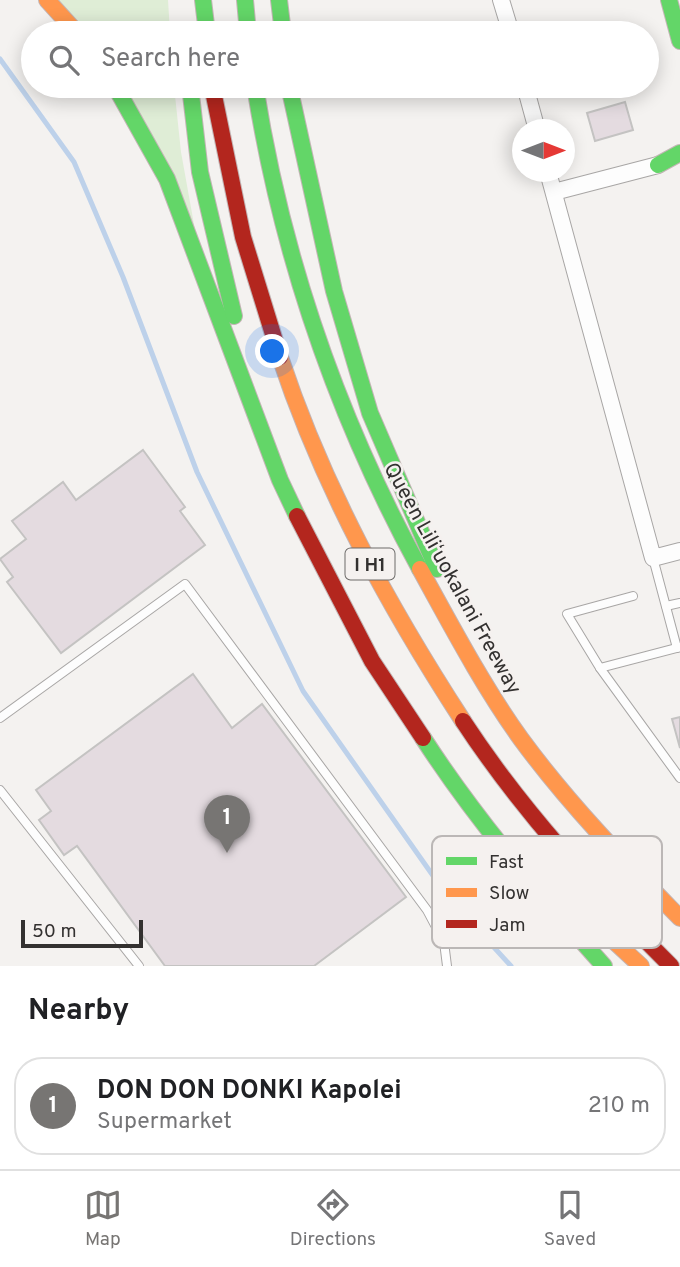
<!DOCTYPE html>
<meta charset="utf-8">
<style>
:root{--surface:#fff;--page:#f6f6f6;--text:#202124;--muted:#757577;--line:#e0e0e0;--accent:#777573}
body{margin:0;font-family:Overpass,sans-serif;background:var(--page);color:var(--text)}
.compass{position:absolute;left:512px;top:119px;width:63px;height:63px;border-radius:50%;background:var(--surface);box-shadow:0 4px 18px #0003;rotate:90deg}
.scale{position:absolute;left:21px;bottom:18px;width:122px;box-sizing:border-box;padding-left:7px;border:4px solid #333130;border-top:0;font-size:19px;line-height:24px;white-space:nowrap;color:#333130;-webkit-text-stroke:5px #f5f1ef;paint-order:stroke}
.you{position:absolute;left:273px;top:352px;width:24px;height:24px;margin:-18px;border:5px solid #fff;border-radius:50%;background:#1a73e8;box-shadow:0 0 0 10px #1a73e833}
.badge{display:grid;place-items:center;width:46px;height:46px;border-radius:50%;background:var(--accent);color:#fff;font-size:23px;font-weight:700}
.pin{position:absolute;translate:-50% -58px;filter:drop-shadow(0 2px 4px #0008)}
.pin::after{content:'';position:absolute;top:37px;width:24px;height:21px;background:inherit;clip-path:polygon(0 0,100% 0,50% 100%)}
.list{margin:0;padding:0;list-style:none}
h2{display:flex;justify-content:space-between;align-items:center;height:91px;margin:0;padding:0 28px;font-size:30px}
h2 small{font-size:23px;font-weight:400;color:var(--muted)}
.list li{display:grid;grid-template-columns:46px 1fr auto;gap:21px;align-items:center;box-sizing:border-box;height:98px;margin:0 14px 14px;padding:0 14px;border:2px solid var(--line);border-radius:28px}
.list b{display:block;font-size:26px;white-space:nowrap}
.list p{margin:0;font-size:23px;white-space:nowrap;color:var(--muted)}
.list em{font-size:23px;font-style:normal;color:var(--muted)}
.icon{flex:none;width:38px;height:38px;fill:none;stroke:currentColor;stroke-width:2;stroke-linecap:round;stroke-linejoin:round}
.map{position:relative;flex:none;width:680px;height:966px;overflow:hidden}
.search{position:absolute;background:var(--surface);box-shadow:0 4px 18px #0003;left:21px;right:21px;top:21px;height:77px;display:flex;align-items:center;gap:18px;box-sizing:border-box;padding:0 24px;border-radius:38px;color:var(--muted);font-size:26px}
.sheet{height:203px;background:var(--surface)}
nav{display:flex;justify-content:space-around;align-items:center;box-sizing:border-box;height:98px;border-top:2px solid var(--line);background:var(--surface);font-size:19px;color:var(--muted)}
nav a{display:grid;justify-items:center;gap:4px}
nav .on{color:var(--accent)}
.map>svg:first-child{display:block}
.green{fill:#dfedd6}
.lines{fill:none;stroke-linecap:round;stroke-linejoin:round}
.stream{stroke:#bdd1ea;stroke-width:5}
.building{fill:#e4dbe0;stroke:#c4c3c2;stroke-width:2}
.lane-casing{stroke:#a8a6a5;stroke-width:10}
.street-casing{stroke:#a8a6a5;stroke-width:18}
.fast-casing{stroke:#c3b5b5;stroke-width:18}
.slow-casing{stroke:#c3b5b5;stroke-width:18}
.jam-casing{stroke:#c3b5b5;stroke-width:18}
.lane{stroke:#fdfdfd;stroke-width:8}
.street{stroke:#fdfdfd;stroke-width:16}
.fast{stroke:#63d668;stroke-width:16}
.slow{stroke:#ff974d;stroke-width:16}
.jam{stroke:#b3261e;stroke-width:16}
.labels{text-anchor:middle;stroke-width:5;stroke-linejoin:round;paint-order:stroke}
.shield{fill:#f5f1ef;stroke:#6d6b69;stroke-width:2}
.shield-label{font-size:19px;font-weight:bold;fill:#333130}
.street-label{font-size:21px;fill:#333130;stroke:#f5f1ef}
.key{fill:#f5f1ef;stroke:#bbb7b6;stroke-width:2}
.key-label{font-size:19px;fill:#333130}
</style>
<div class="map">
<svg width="680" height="966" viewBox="0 0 680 966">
<rect width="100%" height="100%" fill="#f4f2f0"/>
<g class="green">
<path d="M52 0H168L170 33H82Z"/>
<path d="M120 86H174L181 152 195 230Z"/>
</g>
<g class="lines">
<path class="stream" d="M0 59 74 162 123 277 197 472 303 691 448 897 511 966"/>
</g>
<g class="building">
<path d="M625 102 633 130 595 141 587 113Z"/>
<path d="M143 450 185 507 180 511 205 545 61 653 7 582 13 577 0 559 26 539 12 521 63 482 76 500Z"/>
<path d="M193 674 232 728 262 704 406 897 314 966H165L77 846 64 855 39 820 51 811 36 790Z"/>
<path d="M680 717V748L672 719Z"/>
</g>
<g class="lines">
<g class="lane-casing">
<g id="lane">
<path d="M653 558 677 648"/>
<path d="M666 606 680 603"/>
<path d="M680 647 600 668 680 778"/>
<path d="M600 668 567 614 633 596"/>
<path d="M0 718 185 584 427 910 444 942 447 966"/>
<path d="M0 790 139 966"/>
</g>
</g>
<g class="street-casing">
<g id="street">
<path d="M501 0 511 33"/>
<path d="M525 86 537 130"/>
<path d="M548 172 653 558 680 551"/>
<path d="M554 192 658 165"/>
</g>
</g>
<g class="fast-casing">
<g id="fast">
<path d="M203 0 207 33"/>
<path d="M245 0 248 33"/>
<path d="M279 0 283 33"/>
<path d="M669 0 680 41"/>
<path d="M115 86 167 179 280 480 297 516"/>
<path d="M190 86 200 172 234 316"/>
<path d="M255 86C282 257 337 417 420 569"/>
<path d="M289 86 334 291 370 413 437 569"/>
<path d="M658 165 680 153"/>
<path d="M423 738C476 820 539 893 604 966"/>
</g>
</g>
<g class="slow-casing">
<g id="slow">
<path d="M47 0 77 33"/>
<path d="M280 357C323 487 389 607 463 721"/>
<path d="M420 569C452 627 483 686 521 739 568 803 624 861 680 918"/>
<path d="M562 893 641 966"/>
</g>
</g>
<g class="jam-casing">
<g id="jam">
<path d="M212 86 243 237 280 357"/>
<path d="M297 516 372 661 423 738"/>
<path d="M463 721C522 811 595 890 671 966"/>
</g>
</g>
<use href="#lane" class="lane"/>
<use href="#street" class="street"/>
<use href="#fast" class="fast"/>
<use href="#slow" class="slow"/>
<use href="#jam" class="jam"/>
</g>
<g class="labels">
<rect class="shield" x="345.5" y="548.5" width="49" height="31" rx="5"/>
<g class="shield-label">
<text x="370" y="571">I H1</text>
</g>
<g class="street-label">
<text transform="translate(453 578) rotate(61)" y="7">Queen Liliʻuokalani Freeway</text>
</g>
</g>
<rect x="432" y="836" width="230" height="112" rx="10" class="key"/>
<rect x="446" y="857" width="31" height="8" fill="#63d668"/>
<rect x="446" y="888" width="31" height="9" fill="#ff974d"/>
<rect x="446" y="920" width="31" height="8" fill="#b3261e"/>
<g class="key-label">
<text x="489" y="868">Fast</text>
<text x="489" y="899">Slow</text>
<text x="489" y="931">Jam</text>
</g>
</svg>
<svg class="compass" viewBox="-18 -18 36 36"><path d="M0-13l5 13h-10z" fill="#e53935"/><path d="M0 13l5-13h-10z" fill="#757577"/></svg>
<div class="scale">50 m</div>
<div class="you"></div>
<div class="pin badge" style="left:227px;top:853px">1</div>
<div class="search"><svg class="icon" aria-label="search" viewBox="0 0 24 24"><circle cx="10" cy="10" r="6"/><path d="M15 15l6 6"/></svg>Search here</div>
</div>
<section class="sheet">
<h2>Nearby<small></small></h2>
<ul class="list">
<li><span class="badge">1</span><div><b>DON DON DONKI Kapolei</b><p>Supermarket</p></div><em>210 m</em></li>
</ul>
</section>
<nav>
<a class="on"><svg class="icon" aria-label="map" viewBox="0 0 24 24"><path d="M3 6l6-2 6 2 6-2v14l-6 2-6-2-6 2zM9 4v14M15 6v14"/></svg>Map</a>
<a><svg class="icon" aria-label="directions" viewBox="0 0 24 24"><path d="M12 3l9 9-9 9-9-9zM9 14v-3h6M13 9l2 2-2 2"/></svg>Directions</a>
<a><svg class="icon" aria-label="saved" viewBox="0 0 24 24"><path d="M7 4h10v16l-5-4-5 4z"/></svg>Saved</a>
</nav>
